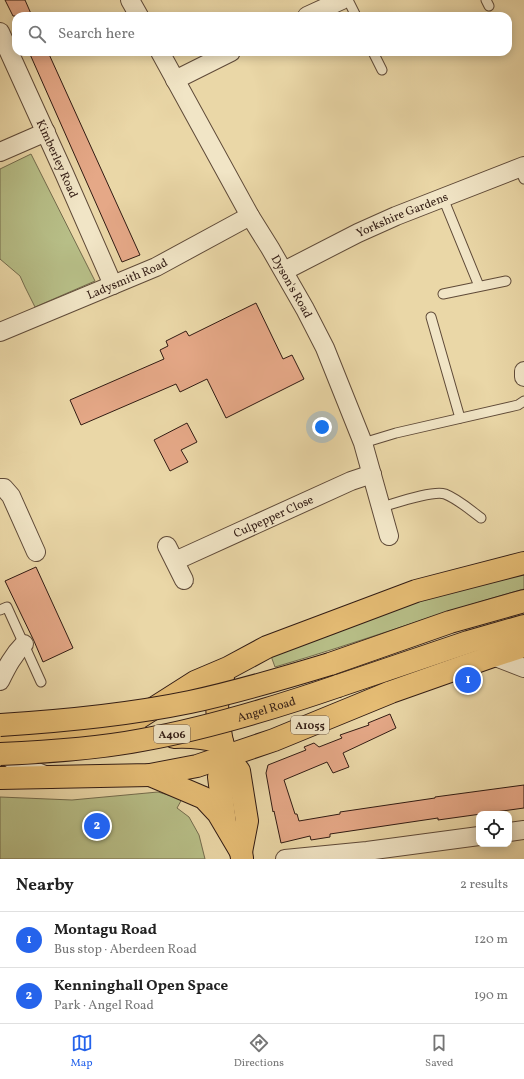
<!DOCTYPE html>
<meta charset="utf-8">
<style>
:root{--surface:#fff;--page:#f6f6f6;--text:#222;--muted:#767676;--line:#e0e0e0;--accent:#2563eb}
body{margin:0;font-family:Vollkorn,serif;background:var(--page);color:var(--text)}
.controls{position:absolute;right:12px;bottom:12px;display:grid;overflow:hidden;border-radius:8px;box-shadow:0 2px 10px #0003}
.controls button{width:36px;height:36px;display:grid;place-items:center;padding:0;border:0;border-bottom:1px solid var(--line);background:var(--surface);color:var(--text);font:20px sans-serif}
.you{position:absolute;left:322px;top:427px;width:14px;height:14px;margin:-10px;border:3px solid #fff;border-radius:50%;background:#1a73e8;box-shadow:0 0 0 6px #1a73e833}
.badge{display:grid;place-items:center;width:26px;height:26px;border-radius:50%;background:var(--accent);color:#fff;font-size:13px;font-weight:700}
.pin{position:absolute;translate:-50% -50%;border:2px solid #fff;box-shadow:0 1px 4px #0006}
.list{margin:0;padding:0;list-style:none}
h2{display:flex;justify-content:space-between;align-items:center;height:52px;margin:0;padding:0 16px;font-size:17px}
h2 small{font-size:13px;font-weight:400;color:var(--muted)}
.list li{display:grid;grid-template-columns:26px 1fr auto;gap:12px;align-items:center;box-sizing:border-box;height:56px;padding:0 16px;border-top:1px solid var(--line)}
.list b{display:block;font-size:15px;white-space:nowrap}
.list p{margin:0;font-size:13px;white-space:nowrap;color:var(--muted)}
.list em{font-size:13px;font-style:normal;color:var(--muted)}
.icon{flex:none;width:22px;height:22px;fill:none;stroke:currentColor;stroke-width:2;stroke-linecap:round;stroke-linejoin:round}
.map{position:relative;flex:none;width:524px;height:859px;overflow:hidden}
.search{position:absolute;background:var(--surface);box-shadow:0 2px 10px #0003;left:12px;right:12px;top:12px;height:44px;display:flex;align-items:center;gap:10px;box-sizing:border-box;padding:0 14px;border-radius:12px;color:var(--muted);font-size:15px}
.sheet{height:164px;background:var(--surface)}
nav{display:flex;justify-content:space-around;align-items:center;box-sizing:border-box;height:56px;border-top:1px solid var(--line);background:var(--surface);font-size:11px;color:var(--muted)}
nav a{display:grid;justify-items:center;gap:2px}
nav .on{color:var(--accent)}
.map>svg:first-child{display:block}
.green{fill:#b7be87;stroke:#746c4d}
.building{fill:#e5a887;stroke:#311b13}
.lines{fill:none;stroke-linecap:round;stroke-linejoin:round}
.service-casing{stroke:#5f4a38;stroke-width:11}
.minor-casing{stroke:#5f4a38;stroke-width:20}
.primary-casing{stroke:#311b13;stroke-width:24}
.trunk-casing{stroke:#311b13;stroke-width:24}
.service{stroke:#f1e5c6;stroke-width:9}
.minor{stroke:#f1e5c6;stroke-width:18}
.primary{stroke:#e5bc74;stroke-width:22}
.trunk{stroke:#e5bc74;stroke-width:22}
.trunk-bridge-casing{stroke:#311b13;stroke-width:24;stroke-linecap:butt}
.trunk-bridge{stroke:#e5bc74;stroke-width:22}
.labels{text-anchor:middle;stroke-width:3.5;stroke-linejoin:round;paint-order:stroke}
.shield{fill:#f1e5c6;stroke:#6b5849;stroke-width:1}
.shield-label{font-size:11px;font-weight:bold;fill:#311b13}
.street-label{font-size:12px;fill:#311b13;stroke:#f1e5c6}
</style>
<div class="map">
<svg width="524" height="859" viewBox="0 0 524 859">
<rect width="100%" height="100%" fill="#ead7a7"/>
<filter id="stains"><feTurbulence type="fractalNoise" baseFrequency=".005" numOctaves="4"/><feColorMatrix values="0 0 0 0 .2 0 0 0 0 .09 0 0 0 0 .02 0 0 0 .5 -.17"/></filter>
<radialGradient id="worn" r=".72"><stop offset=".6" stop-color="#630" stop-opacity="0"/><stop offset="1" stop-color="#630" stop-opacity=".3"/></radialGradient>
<g class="green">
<path d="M31 154 95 281 35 307 25 287 20 276 0 259V169Z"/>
<path d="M524 574V589C440 612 358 643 275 667L271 656 443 592Z"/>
<path d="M158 792 182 799 177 808 189 817 199 835 205 859H0V797L72 800Z"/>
</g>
<g class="building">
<path d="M5 0H25L32 16H13Z"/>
<path d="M29 52H48L140 255 122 262Z"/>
<path d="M256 303 283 359 292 355 304 379 226 418 207 379 180 392 176 384 81 425 70 400 164 359 160 350 168 346 166 341 186 331 189 336Z"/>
<path d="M187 423 197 442 181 450 188 462 170 471 154 440Z"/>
<path d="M36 567 73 648 43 662 34 641 5 581Z"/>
<path d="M390 714 396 728 343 753 349 767 333 773 327 762 284 780 295 814H297L299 821 340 814V812L435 798V797L524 785V808L438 820V818L330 834V837L311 840 310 836 281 843 274 811 273 812 266 773 268 765 306 750 304 747 314 743 319 747 342 738 340 735 369 725 368 723Z"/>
</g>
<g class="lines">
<g class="service-casing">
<g id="service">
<path d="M348 0 356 16"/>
<path d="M486 0 489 6"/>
<path d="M373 52 382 70"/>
<path d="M519 168 524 179"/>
<path d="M443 198 479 286"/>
<path d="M443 294 506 281"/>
<path d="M431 317 460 418"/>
<path d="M363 443 396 433 518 405 524 401"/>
<path d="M382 507C396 503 433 490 445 494 458 499 470 510 481 518"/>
<path d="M0 610 7 607 41 682"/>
</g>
</g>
<g class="minor-casing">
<g id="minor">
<path d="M130 0 139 16"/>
<path d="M307 16 342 0"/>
<path id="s1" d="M0 32 64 173 113 285"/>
<path id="s2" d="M160 52 250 216 270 248 305 309 325 348 363 443 389 536"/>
<path d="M175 80 231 52"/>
<path d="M0 152 46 132"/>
<path id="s3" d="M284 271 358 233 396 216 524 166"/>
<path id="s4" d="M0 332 156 267 250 216"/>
<path d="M524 371V377"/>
<path d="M0 488H4L11 496 36 552"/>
<path d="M167 546 184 580"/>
<path id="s5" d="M175 561 351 481 372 474"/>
<path d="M493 656 524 668"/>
<path d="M0 681C7 667 13 655 24 644"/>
<path d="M1 747C10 764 28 768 45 775"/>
<path d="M509 832 524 830"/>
<path d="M285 859 367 851 479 836"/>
</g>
</g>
<g class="primary-casing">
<g id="primary">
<path d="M174 737C191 736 206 738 222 742L227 756 239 771 247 821 241 852"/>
<path d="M0 742H45L118 731 136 733"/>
<path d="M150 775 204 798 218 813 241 852 242 858"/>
<path d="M50 777 150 775 197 766 274 740 391 692 493 656 524 646"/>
<path d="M225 823 219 777 227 756"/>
</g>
</g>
<g class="trunk-casing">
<g id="trunk">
<path d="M330 664 450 622 524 601"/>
<path d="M338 686 468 642 524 626"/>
<path d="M118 731 195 682 228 668 267 647 416 591 524 563"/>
<path d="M222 742C218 720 213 699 223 678"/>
<path d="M0 778 50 777"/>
</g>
</g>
<use href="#service" class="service"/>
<use href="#minor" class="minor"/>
<use href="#primary" class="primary"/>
<use href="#trunk" class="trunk"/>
<g class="trunk-bridge-casing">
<g id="trunk-bridge">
<path d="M0 725C64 721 127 715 190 702 237 692 284 678 330 664"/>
<path id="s6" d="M0 754C47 752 95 749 142 740 209 728 274 708 338 686"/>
</g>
</g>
<use href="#trunk-bridge" class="trunk-bridge"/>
</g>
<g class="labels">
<g class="shield">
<rect x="291" y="716" width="38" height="18" rx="3"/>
<rect x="154" y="725" width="36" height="18" rx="3"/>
</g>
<g class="shield-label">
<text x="310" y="729">A1055</text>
<text x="172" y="738">A406</text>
</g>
<g class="street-label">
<text dy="4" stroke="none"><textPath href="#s1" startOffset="139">Kimberley Road</textPath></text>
<text dy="4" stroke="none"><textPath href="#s3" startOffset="131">Yorkshire Gardens</textPath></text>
<text dy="4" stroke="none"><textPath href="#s4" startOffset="138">Ladysmith Road</textPath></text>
<text dy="4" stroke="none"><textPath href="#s2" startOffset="269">Dyson's Road</textPath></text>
<text dy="4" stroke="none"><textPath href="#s5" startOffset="108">Culpepper Close</textPath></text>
<text dy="4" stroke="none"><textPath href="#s6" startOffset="271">Angel Road</textPath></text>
</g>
</g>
<rect width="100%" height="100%" filter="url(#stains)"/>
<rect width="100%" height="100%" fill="url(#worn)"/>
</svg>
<div class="controls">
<button><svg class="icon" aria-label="locate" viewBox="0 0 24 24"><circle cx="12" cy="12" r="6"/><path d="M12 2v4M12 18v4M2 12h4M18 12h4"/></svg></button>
</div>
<div class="you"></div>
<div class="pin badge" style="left:468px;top:680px">1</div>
<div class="pin badge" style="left:97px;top:826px">2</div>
<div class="search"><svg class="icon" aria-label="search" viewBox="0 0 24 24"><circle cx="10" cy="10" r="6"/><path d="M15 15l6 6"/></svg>Search here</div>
</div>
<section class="sheet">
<h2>Nearby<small>2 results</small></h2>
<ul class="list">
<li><span class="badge">1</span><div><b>Montagu Road</b><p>Bus stop · Aberdeen Road</p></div><em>120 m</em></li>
<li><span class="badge">2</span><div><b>Kenninghall Open Space</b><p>Park · Angel Road</p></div><em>190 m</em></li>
</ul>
</section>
<nav>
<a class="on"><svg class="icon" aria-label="map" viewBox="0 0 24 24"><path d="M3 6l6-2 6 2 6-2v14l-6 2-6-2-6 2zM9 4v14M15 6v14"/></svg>Map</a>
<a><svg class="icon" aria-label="directions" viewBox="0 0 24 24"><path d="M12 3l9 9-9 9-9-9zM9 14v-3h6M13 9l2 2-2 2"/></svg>Directions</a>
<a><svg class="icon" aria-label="saved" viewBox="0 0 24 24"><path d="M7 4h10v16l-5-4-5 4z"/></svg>Saved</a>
</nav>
